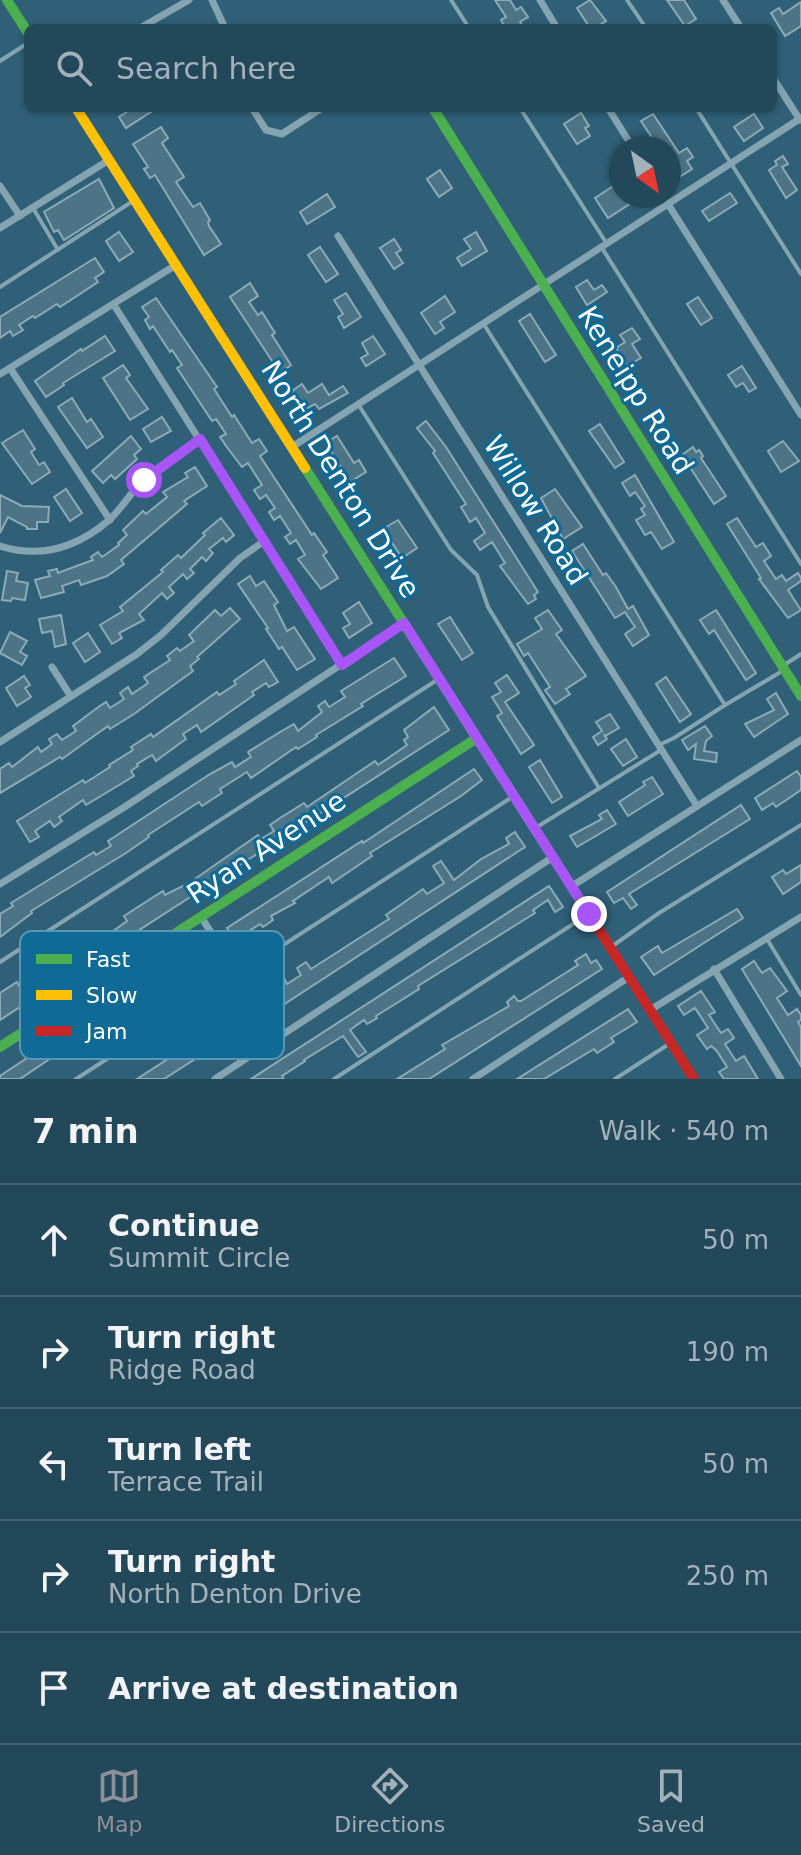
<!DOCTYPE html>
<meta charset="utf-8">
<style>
:root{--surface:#234859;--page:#2b4f5f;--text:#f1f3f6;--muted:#a3b2ba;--line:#40606f;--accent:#8c9099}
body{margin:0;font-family:"DejaVu Sans",sans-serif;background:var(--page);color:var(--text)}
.compass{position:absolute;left:609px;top:136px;width:72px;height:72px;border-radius:50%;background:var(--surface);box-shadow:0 2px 6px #0004;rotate:147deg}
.stop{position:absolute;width:24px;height:24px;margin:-18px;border:6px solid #a855f7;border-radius:50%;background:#fff}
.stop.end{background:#a855f7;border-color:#fff;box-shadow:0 2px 8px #0008}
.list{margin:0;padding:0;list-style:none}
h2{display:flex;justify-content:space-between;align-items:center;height:104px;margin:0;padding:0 32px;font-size:34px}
h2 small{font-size:26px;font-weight:400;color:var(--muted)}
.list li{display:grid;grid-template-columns:52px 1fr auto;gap:24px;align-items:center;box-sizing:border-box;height:112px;padding:0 32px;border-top:2px solid var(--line)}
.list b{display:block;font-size:30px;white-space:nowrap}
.list p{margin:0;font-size:26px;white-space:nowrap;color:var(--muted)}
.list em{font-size:26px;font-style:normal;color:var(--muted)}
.icon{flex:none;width:44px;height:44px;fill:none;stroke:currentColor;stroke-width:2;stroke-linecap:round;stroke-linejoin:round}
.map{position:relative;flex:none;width:801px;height:1079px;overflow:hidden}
.search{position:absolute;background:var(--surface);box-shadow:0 2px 6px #0004;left:24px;right:24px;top:24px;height:88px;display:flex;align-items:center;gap:20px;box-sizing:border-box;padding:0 28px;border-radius:12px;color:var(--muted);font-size:30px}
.sheet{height:664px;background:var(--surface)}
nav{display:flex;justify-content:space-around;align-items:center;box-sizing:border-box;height:112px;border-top:2px solid var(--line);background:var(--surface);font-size:22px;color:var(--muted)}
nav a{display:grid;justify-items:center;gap:4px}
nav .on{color:var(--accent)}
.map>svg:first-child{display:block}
.building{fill:#4c7486;stroke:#8caab7;stroke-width:2}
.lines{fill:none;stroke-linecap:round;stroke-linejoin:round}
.lane{stroke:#85a4b2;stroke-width:4}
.street{stroke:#85a4b2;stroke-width:7}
.fast{stroke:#4caf50;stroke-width:10}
.slow{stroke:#ffc107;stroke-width:10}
.jam{stroke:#c62828;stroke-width:10}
.route{stroke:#a855f7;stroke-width:10}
.labels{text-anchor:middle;stroke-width:6;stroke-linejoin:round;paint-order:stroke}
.street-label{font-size:28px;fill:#fff;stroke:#106a96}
.key{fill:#106a96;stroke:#5897b6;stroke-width:2}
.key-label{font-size:22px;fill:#fff}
</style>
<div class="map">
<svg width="801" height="1079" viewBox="0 0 801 1079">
<rect width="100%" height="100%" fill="#2f6077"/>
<g class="building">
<path d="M495 0H510L516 10 521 7 528 17 520 22 524 28H505L501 20 506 17Z"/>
<path d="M590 0 606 21 595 28H590L577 8Z"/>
<path d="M667 0H684L696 19 685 26Z"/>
<path d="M801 2V26L785 36 771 13 779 8 783 14Z"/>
<path d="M133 108H157L126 128 119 117Z"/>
<path d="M581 113 589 126 585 128 590 136 577 144 564 124Z"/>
<path d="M653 114 679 153 687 148 693 157 687 161 692 169 678 178 669 165V148H659L641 121Z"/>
<path d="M754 114 763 128 744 141 734 127Z"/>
<path d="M161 127 168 138 162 143 184 177 176 182 193 207 200 203 210 220 208 222 209 226 221 244 204 255 155 175 150 178 144 169 148 167 133 144Z"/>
<path d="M783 156 788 164 782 167 797 190 786 198 769 170 777 165 775 161Z"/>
<path d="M440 170 452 188 439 197 427 179Z"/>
<path d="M99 179 114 208 64 240 58 230 54 232 44 212Z"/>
<path d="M621 181V196H642L608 218 595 198Z"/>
<path d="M730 193 737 203 709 221 702 211Z"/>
<path d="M327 194 335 207 307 224 300 212Z"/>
<path d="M119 232 133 252 119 261 106 241Z"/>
<path d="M476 232 487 251 462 266 457 258 471 249 464 239Z"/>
<path d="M394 239 401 250 396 253 403 263 394 269 380 248Z"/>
<path d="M320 247 338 274 326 282 308 255Z"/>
<path d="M95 258 104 272 95 278 98 282 60 307 57 304 35 318 33 316 19 325 23 330 13 336 10 331 0 338V317Z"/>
<path d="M587 280 594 290 602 285 607 292 587 305 576 287Z"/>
<path d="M250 283 258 296 249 302 258 315 262 312 275 333 272 335 291 365 280 373 230 297Z"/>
<path d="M346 293 361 317 344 328 338 317 343 314 334 300Z"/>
<path d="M445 296 455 312 440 322 444 328 435 334 421 313Z"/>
<path d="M698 297 712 318 701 325 687 304Z"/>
<path d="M156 298 217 387 214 389 232 417 234 415 252 443 259 439 267 451 260 456 312 535 314 533 327 552 323 555 338 578 321 589 298 559 305 555 296 540 290 544 285 537 291 533 280 516 274 520 269 512 275 508 266 495 260 499 254 490 262 485 248 463 242 467 226 446 220 437 226 434 216 419 212 421 177 368 182 365 172 350 170 352 153 326 150 329 145 320 149 317 142 307Z"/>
<path d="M530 314 556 355 545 362 519 321Z"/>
<path d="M632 328 640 339 632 344 641 358 627 366 616 348 625 342 620 335Z"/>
<path d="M105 336 115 351 63 383 64 385 46 397 35 381 81 349 82 351Z"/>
<path d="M373 336 385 354 366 366 361 358 368 354 362 343Z"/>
<path d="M123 365 130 375 126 378 148 409 130 420 103 378Z"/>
<path d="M742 366 756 388 749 392 743 383 736 387 728 375Z"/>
<path d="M302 384 308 393 322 384 329 395 343 386 348 393 319 409 315 404 304 410 292 391Z"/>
<path d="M72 398 87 422 91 419 103 437 87 448 58 407Z"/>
<path d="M162 417 171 431 151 442 143 429Z"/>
<path d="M426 421 446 447 538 592 534 595 536 599 528 604 500 566 505 563 492 542 480 550 474 541 485 533 476 518 470 522 461 507 466 504 433 453 435 451 417 428Z"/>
<path d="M600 424 624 462 615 468 589 431Z"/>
<path d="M23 430 35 449 31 452 39 465 44 462 50 472 32 484 2 443Z"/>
<path d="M131 436 141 449 134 455 137 459 115 479 111 475 103 483 92 471Z"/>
<path d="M337 436 354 463 359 460 366 472 350 482 326 443Z"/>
<path d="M783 441 799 461 781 472 768 451Z"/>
<path d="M693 447 696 452 699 450 703 456 701 458 726 496 714 504 682 455Z"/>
<path d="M195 467 207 486 184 501 187 504 121 560 124 564 107 576 81 585 79 580 62 586 64 592 41 598 35 580 50 576 48 571 57 569 58 573 93 560 91 557 98 552 102 557 119 545 118 543 127 535 123 530 143 511 146 514 167 497 163 492 188 477 185 473Z"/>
<path d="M635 475 674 542 662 549 651 532 645 535 636 520 645 515 641 509 645 506 635 492 630 496 622 483Z"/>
<path d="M66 489 82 513 70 521 54 497Z"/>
<path d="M555 489 582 527 563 539 541 498Z"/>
<path d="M0 495 22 506 49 507 48 522H37V529H27V527L8 517 0 533Z"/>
<path d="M221 518 234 535 226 542 223 538 209 549 213 553 206 561 202 557 190 569 194 573 187 579 183 574 169 587 174 593 167 599 162 593 139 614 144 620 119 633 122 638 112 644 100 625 123 611 120 607 163 572 161 570 178 555 181 558 205 535 203 533Z"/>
<path d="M737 518 756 547 763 543 771 556 764 561 776 579 782 575 786 581 798 573 801 578V581L788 590 801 610 788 618 759 579 761 578 727 524Z"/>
<path d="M398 520 417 548 402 558 383 529Z"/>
<path d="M583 544 603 575 606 573 616 587 628 609 633 606 649 635 633 646 625 634 635 627 625 612 615 618 572 551Z"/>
<path d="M7 571 18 573 16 581 28 583 25 600 12 598 11 601 2 600Z"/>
<path d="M250 576 256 586 264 581 278 602 274 605 287 631 294 627 315 659 297 670 282 647 279 649 266 629 268 628 238 584Z"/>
<path d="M359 602 372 623 349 638 343 628 350 624 343 613Z"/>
<path d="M230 608 240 619 197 657 199 659 190 666 193 671 134 714 110 729 108 726 62 759 60 757 0 793V769L9 763 12 767 38 747 41 752 52 744 49 739 57 734 62 740 76 731 73 726 97 708 106 702 110 708 124 699 120 693 128 687 132 694 148 683 144 677 170 660 167 656 177 648 180 651 194 641 189 635 215 610 221 616Z"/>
<path d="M548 610 562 630 556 634 586 676 566 689 570 694 555 704 545 690 550 687 528 653 524 656 517 644 542 629 535 618Z"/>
<path d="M716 610 756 673 746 680 714 630 709 634 700 620Z"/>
<path d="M61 615 66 644 55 647 52 631 42 633 39 619Z"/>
<path d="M450 617 473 653 462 660 438 624Z"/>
<path d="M10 632 27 641 20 652 27 656 22 665 0 653Z"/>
<path d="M88 633 100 652 85 662 73 643Z"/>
<path d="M394 658 406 676 361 704 363 706 316 735 317 737 298 749 296 747 251 778 247 772 220 789 222 793 202 806 199 802 148 835 149 837 126 853 31 911 32 913 0 937V914L13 906 11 903 94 852 96 855 111 846 108 841 210 774 232 762 235 767 251 757 248 752 280 732 294 724 298 731 322 712 318 706 325 701 329 707 345 697 341 691Z"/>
<path d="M264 660 278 682 269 687 266 683 252 692 254 695 201 732 197 725 183 734 186 739 164 755 156 761 152 755 137 764 138 766 131 771 134 776 86 805 83 800 59 817 62 821 54 827 50 821 35 831 39 837 30 842 17 821 83 780 85 783 110 767 109 765 133 750 131 747 151 734 153 737 217 692 219 695 236 684 234 681Z"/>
<path d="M507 675 519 693 505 702 534 745 521 754 497 716 502 713 492 697 501 692 495 683Z"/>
<path d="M24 676 30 685 25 688 31 697 17 706 6 688Z"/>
<path d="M666 677 691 714 680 722 656 684Z"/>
<path d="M776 693 788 714 754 737 745 724 774 710 767 699Z"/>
<path d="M434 707 449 730 0 1020V993L17 982 21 989 47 974 102 939 127 921 124 916 163 891 165 895 189 883 258 835 261 839 274 831 270 825 280 818 304 803 307 807 375 761 378 765 407 745 404 740 408 737 404 730Z"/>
<path d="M610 714 619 728 605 736 604 734 607 739 598 745 593 737 602 731 596 722Z"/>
<path d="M705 726 712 736 706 741 704 751 717 753 716 762 694 759 696 744 688 750 682 740Z"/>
<path d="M626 739 637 757 623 766 611 749Z"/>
<path d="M540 760 562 797 552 803 529 767Z"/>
<path d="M474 769 482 780 461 796 370 853 372 856 332 883 329 877 293 901 295 903 271 916 273 920 263 927 260 924 235 940 227 928 362 841 363 843Z"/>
<path d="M797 771 801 777V790L776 807 773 803 762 810 755 798Z"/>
<path d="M652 777 663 794 628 816 619 802 645 785 643 782Z"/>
<path d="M741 805 750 819 629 894 637 905 631 909 623 898 614 903 607 892Z"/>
<path d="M607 810 616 824 577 847 570 836 602 819 599 815Z"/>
<path d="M515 832 525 847 283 1005 274 985 284 978 287 984 301 975 297 968 306 962 311 969 389 919 386 915 423 889 427 894 444 883 433 866 441 861 454 880 481 859 509 844 506 838Z"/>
<path d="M801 865V882L783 894 772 877 783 870 786 874Z"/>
<path d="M549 886 563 907 555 912 548 900 533 910 535 913 418 986 419 989 376 1016 377 1018 367 1024 364 1020 350 1030 366 1052 358 1057 343 1036 304 1060 305 1061 282 1076 284 1079H251Z"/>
<path d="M737 909 743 918 654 975 641 957 658 946 662 953Z"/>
<path d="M198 946 214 969 204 976 196 965 133 1005 138 1013 131 1017 127 1011 119 1015 87 1036 88 1039 71 1050 69 1046 20 1079H0V1076L36 1052Z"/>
<path d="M586 954 591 963 596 960 602 969 429 1079H397L445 1049 442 1045 509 1006 507 1002 514 996 518 1001H521L578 965 575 961Z"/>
<path d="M754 961 762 973 770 968 787 991 777 998 788 1015 797 1009 801 1015V1020L798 1022 801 1027V1066L742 969Z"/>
<path d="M701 991 715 1012 709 1015 721 1033 728 1029 734 1038 725 1044 736 1061 744 1056 758 1079H724L719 1072 727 1067 716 1050 711 1046 707 1049 697 1035 708 1028 695 1008 684 1015 678 1006Z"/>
<path d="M628 1009 637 1022 611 1038 614 1042 597 1053 594 1049 544 1079H517Z"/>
<path d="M234 1010 245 1027 164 1079H137L223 1023 220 1019Z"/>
</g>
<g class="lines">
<g class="lane">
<path d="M451 0 469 28"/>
<path d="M627 0 646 28"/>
<path d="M0 61 28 43"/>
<path d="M520 108 607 244"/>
<path d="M696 108 801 274"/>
<path d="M33 208 58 250"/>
<path d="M602 248 801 564"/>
<path d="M0 287 133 201"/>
<path d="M483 323 725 705 784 670"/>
<path d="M358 404 451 550 477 575 488 607 599 788"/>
<path d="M784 665 801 654"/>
<path d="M659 745 674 738 725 705"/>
<path d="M537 827 661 750"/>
<path d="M767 939 801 995"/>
<path d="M611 947 659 913 801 825"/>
<path d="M0 962 437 680"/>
<path d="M76 1079 512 797"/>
<path d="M334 1079 587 915"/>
<path d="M615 1079 669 1044"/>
</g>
<g class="street">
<path d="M212 0 225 28"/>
<path d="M540 0 557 28"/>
<path d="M723 0 741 28"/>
<path d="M140 28 189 0"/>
<path d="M773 78 800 120"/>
<path d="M252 108 266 130 282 134 322 108"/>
<path d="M608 108 633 148"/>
<path d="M0 186 20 216"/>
<path d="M663 196 801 415"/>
<path d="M0 228 109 160"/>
<path d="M338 236 697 806"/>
<path d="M114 305 342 665"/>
<path d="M10 368 110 520"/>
<path d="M0 374 176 265"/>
<path d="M292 447 801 118"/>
<path d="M0 546C41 559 76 548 108 521 122 509 131 491 145 479 162 465 182 452 200 439"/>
<path d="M52 667 70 695"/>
<path d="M0 742 137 654 161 635 240 558 263 542"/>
<path d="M0 884 123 808 404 623"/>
<path d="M572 886 801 740"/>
<path d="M201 917 280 1038"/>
<path d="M714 969 781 1079"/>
<path d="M650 1010 801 917"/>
<path d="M215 1079 553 857"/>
<path d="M473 1079 629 977"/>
</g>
<g class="fast">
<path d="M7 0 28 33"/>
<path d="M433 108 801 696"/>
<path d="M305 468 596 925"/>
<path d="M0 1047 477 738"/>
</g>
<path class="slow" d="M76 108 305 468"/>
<path class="jam" d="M596 925 694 1079"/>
</g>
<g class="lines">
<path class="route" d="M144 480 200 439 342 665 404 623 589 914"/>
</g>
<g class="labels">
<g class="street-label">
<text transform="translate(636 390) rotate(58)" y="10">Keneipp Road</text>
<text transform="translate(341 479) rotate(58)" y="10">North Denton Drive</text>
<text transform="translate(536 510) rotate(58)" y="10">Willow Road</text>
<text transform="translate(266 847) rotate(-33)" y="10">Ryan Avenue</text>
</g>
</g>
<rect x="20" y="931" width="264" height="128" rx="12" class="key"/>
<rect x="36" y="954" width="36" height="10" fill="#4caf50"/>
<rect x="36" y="990" width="36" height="10" fill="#ffc107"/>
<rect x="36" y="1026" width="36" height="10" fill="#c62828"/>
<g class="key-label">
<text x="86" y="967">Fast</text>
<text x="86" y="1003">Slow</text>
<text x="86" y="1039">Jam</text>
</g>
</svg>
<svg class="compass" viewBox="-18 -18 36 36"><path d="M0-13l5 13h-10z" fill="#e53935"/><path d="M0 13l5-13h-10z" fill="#a3b2ba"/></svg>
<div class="stop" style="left:144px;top:480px"></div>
<div class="stop end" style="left:589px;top:914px"></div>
<div class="search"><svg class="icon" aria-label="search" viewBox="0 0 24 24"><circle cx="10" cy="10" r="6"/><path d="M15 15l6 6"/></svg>Search here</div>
</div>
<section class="sheet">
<h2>7 min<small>Walk · 540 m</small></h2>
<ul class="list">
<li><svg class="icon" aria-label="ahead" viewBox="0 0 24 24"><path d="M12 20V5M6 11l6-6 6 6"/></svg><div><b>Continue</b><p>Summit Circle</p></div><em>50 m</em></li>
<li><svg class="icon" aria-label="right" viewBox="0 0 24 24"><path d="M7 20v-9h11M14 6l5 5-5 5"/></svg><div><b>Turn right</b><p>Ridge Road</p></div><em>190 m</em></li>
<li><svg class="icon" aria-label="left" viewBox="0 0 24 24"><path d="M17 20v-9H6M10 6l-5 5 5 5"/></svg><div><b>Turn left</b><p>Terrace Trail</p></div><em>50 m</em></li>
<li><svg class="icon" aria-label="right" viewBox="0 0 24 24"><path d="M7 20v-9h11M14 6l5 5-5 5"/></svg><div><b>Turn right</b><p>North Denton Drive</p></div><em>250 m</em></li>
<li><svg class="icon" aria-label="arrive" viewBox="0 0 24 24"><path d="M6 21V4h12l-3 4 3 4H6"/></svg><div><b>Arrive at destination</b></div></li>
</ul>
</section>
<nav>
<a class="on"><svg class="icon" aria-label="map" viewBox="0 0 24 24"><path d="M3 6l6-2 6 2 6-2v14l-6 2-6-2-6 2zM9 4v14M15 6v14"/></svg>Map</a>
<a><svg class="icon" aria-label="directions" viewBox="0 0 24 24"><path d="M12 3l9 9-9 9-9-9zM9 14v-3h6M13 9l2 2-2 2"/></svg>Directions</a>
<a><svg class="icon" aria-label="saved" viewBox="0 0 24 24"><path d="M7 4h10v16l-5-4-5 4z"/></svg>Saved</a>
</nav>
